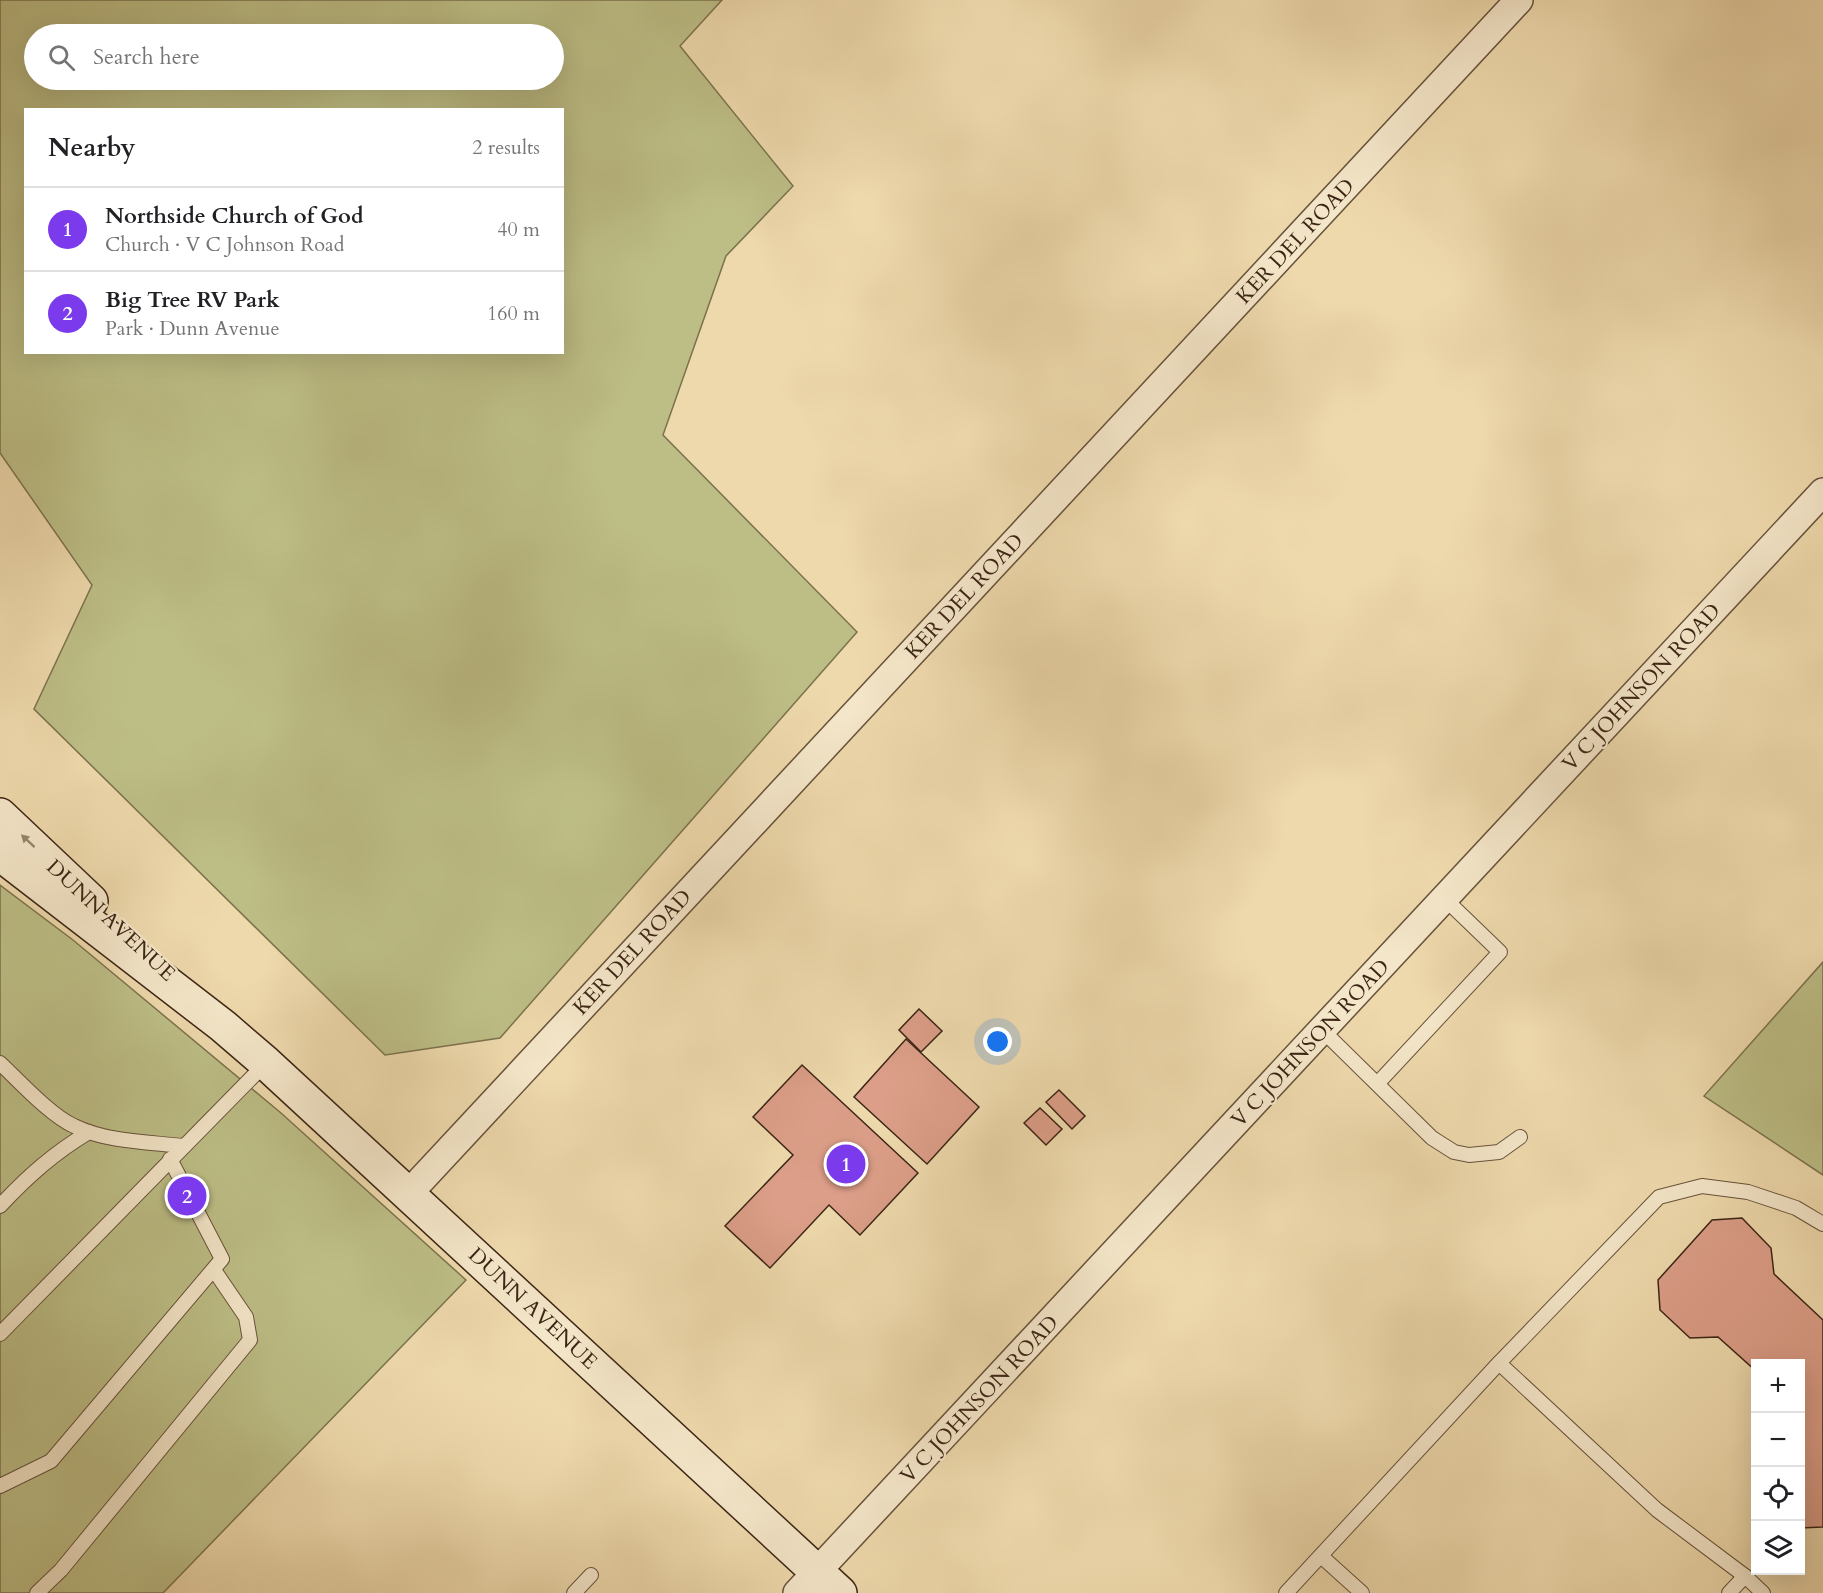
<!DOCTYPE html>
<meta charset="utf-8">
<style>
:root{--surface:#fff;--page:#f6f6f6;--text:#202124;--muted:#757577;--line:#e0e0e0;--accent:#7c3aed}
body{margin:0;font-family:Cardo,serif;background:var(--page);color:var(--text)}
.controls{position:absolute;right:18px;bottom:18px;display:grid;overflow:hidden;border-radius:0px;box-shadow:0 6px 24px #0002}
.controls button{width:54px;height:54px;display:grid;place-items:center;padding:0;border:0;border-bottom:2px solid var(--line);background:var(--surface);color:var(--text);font:30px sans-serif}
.you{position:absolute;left:998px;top:1042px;width:21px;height:21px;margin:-15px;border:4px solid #fff;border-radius:50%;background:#1a73e8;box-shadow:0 0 0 9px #1a73e833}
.badge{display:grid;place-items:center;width:39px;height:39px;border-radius:50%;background:var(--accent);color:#fff;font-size:20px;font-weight:700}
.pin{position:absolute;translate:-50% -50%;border:3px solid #fff;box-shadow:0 2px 6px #0006}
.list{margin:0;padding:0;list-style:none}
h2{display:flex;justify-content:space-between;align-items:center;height:78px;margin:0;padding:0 24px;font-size:26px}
h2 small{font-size:20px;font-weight:400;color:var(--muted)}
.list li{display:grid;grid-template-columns:39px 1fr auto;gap:18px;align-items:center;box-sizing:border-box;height:84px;padding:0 24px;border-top:2px solid var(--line)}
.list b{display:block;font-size:22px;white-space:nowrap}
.list p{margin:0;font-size:20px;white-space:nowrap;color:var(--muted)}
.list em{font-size:20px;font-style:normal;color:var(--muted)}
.icon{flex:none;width:33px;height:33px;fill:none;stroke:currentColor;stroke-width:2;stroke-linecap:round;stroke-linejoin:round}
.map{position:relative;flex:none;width:1823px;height:1593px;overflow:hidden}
.search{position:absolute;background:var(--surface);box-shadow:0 6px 24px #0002;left:24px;top:24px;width:540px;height:66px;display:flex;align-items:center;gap:15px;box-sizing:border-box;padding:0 21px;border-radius:33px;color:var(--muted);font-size:22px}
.panel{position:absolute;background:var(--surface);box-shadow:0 6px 24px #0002;left:24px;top:108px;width:540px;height:246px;border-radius:0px}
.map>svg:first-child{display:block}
.green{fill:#bdbe86;stroke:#7c724e;stroke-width:1.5;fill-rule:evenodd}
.building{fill:#dc9e88;stroke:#3c2515;stroke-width:1.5}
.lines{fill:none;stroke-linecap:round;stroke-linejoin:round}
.service-casing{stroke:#68523b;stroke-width:16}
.minor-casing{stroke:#68523b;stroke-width:30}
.secondary-casing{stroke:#3c2515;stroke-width:36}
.service{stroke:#f4e6c9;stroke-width:14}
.minor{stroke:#f4e6c9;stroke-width:27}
.secondary{stroke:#f4e6c9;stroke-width:33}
.oneway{fill:#98866f}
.labels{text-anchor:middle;stroke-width:4.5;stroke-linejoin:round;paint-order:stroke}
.street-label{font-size:21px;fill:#3c2515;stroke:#f4e6c9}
</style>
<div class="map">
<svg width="1823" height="1593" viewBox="0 0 1823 1593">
<rect width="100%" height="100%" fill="#eed9ac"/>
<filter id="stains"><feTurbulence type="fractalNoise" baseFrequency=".00333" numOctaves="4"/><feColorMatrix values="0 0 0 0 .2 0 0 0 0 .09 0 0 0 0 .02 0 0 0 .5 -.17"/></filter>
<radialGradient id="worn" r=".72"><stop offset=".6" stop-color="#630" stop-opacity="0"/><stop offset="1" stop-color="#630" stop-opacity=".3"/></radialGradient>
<g class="green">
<path d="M0 0H722L680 46 793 186 726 256 663 435 857 632 500 1038 385 1055 34 709 92 585 0 453ZM34 34H554V80H34ZM26 110H562V352H26Z"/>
<path d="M0 885 73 940 281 1113 466 1280 163 1593H0Z"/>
<path d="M1823 962V1175L1704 1096Z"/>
</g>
<g class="building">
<path d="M919 1009 942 1031 921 1052 899 1030Z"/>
<path d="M906 1039 979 1107 927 1164 854 1097Z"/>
<path d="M802 1065 918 1173 860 1235 829 1205 770 1268 725 1226 793 1155 753 1117Z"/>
<path d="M1059 1090 1085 1116 1072 1129 1046 1102Z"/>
<path d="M1040 1108 1062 1129 1046 1145 1024 1123Z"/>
<path d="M1742 1218 1771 1248 1774 1274 1823 1320V1527L1800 1528V1364H1756V1371L1718 1337 1690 1338 1660 1310 1658 1280 1712 1220Z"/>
</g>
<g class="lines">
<g class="service-casing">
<g id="service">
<path d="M1322 1030 1432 1138 1454 1152 1469 1155 1499 1152 1520 1137"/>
<path d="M0 1063C19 1081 51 1116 74 1126 107 1142 147 1142 183 1146"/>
<path d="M1378 1083 1500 952 1445 899"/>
<path d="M0 1206C28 1176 54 1153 89 1132"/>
<path d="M0 1334 266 1063"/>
<path d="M1499 1363 1659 1197 1702 1186 1748 1192 1796 1208 1823 1224"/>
<path d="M0 1486 51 1461 222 1259 170 1159"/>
<path d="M1321 1556 1362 1593"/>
<path d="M37 1593 61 1570 250 1340 246 1317 214 1270"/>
<path d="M574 1593 591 1575"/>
<path d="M1286 1593 1499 1363 1657 1510 1745 1576 1763 1593"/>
<path d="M1729 1593 1745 1576"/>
</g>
</g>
<g class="minor-casing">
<g id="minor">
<path d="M409 1193 1519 0"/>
<path d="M797 1593 1823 492"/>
</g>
</g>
<g class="secondary-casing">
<g id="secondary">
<path d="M0 815 91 901"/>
<path d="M0 854 223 1026 266 1063 840 1593"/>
</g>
</g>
<use href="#service" class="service"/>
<use href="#minor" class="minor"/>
<use href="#secondary" class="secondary"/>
</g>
<defs><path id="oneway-solid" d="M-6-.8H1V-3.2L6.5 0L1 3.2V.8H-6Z" transform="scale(1.5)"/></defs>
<use class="oneway" href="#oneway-solid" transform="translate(28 841) rotate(-137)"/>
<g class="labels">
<g class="street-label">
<text transform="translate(1295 241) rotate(-47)" y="7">KER DEL ROAD</text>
<text transform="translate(964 596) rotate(-47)" y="7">KER DEL ROAD</text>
<text transform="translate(1641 687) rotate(-47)" y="7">V C JOHNSON ROAD</text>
<text transform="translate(111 920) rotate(43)" y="7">DUNN AVENUE</text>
<text transform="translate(632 952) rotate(-47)" y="7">KER DEL ROAD</text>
<text transform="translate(1310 1043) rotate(-47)" y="7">V C JOHNSON ROAD</text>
<text transform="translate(533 1308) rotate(43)" y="7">DUNN AVENUE</text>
<text transform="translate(979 1399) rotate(-47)" y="7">V C JOHNSON ROAD</text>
</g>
</g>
<rect width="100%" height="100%" filter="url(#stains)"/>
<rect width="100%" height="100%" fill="url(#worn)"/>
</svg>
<div class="controls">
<button>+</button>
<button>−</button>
<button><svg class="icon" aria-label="locate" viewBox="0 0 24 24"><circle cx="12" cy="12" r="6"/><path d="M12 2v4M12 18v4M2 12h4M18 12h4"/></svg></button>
<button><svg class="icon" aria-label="layers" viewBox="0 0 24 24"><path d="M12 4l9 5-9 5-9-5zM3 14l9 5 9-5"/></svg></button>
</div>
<div class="you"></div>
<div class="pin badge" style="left:846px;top:1164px">1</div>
<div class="pin badge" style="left:187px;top:1196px">2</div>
<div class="search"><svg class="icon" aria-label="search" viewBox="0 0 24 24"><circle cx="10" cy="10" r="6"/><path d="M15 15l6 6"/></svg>Search here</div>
<section class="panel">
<h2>Nearby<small>2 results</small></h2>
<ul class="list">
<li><span class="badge">1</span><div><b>Northside Church of God</b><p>Church · V C Johnson Road</p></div><em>40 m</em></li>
<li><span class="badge">2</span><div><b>Big Tree RV Park</b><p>Park · Dunn Avenue</p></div><em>160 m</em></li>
</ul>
</section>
</div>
